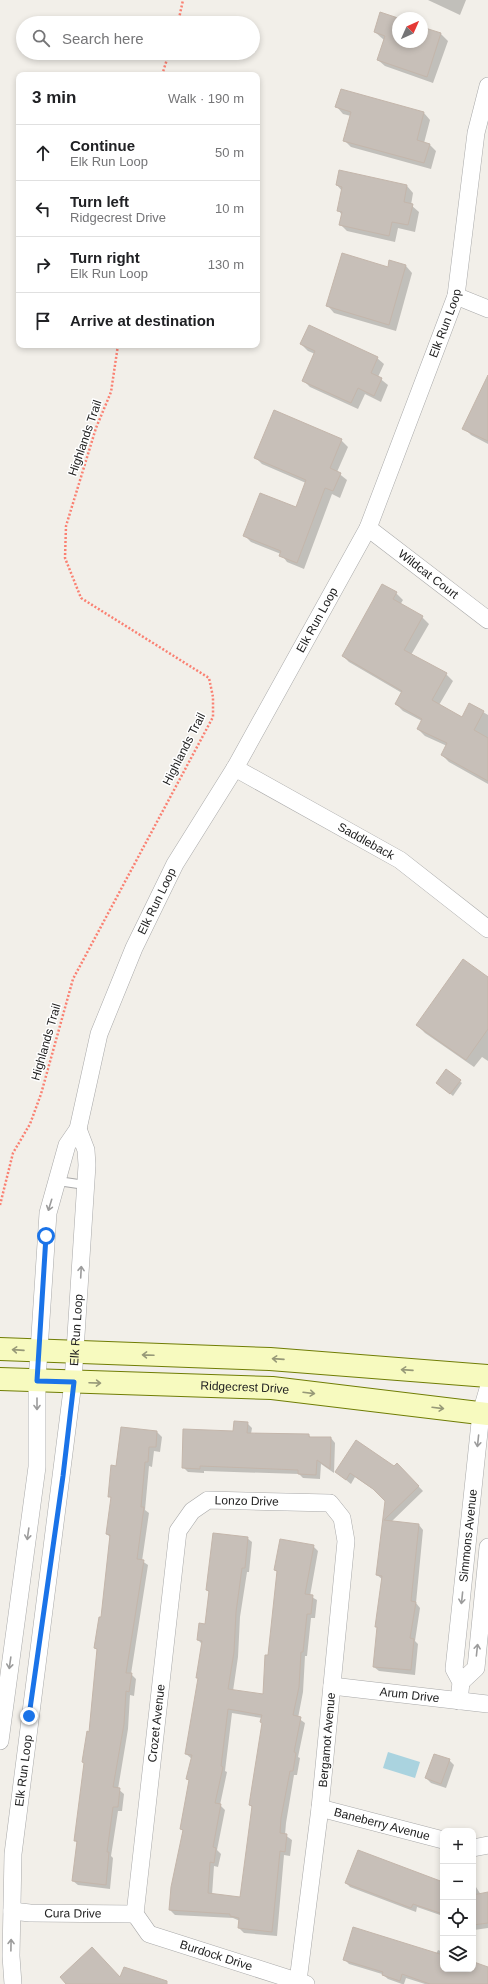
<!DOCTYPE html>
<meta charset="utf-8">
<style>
:root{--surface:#fff;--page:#f2f2f2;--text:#202124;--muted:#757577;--line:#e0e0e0}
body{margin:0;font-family:Helvetica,sans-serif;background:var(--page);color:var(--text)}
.controls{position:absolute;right:12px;bottom:12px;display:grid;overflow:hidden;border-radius:8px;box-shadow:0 2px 6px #0003}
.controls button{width:36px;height:36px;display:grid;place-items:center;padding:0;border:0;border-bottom:1px solid var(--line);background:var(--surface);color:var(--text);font:20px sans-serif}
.compass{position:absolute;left:392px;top:12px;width:36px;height:36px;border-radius:50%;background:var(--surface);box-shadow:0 2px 6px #0003;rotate:45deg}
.stop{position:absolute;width:12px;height:12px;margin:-9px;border:3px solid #1a73e8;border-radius:50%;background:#fff}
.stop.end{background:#1a73e8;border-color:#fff;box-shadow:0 1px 4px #0008}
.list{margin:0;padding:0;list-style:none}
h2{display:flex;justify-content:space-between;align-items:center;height:52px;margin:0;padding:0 16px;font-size:17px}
h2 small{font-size:13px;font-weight:400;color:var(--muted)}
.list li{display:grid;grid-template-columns:26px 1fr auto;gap:12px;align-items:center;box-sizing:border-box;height:56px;padding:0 16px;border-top:1px solid var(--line)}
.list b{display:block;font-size:15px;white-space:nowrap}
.list p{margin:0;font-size:13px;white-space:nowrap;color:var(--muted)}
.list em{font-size:13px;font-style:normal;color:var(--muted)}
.icon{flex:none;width:22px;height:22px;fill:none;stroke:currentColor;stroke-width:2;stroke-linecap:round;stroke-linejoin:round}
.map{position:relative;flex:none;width:488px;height:1984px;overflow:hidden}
.search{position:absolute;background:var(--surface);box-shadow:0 2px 6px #0003;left:16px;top:16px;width:244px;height:44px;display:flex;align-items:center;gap:10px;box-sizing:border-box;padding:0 14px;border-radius:22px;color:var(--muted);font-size:15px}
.panel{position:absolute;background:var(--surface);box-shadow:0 2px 6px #0003;left:16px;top:72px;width:244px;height:276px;border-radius:8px}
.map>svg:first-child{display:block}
.water{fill:#aad3df}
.shadow{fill:#0003;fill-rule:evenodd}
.building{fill:#c7bfb8;stroke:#c4b6ab;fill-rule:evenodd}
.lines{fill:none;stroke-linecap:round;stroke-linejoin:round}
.lane-casing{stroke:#a9a9a9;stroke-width:10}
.street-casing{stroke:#a9a9a9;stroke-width:18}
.secondary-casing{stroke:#707d05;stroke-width:24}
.path{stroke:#fa8072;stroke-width:2.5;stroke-dasharray:2 2;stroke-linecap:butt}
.lane{stroke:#fff;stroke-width:8}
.street{stroke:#fff;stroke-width:17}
.secondary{stroke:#f7fabf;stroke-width:22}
.oneway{stroke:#9c9c9c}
.oneway2{stroke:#979978}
.route{stroke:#1a73e8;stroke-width:5}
.labels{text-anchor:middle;stroke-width:3;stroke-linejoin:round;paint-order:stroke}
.street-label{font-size:12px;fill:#222;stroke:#fff}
</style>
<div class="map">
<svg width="488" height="1984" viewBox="0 0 488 1984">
<rect width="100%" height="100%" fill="#f2efe9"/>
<path class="water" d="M388 1752 420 1762 415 1778 383 1768Z"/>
<g class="shadow">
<path d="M428 0H466L460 15Z"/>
<path d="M398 19V42H422V28L441 34 448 41 433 83 385 66 378 60 384 40 375 32Z"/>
<path d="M337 107 424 113 430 120 424 143 429 144 436 151 431 169 351 147 344 140 351 116 343 114Z"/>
<path d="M337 185 407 186 413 193 411 205 419 212 415 232 398 228 395 242 347 231 340 224 342 215 338 210 342 191Z"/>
<path d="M406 266 412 273 396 331 334 313 328 306Z"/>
<path d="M301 344 377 358 384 364 378 377 388 385 381 402 365 394 358 409 310 387 303 380 315 354 308 351Z"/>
<path d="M488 385V444L471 435 464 428Z"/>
<path d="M341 440 348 447 337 472 347 480 340 498 332 494 304 569 287 562 281 554 251 542 244 535 296 508 306 483 262 464 255 457Z"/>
<path d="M383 585 396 593 403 600 400 605 422 617 429 624 411 655 446 674 453 681 439 705 462 718 470 704 488 715V784L449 762 442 755 447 746 425 736 418 729 422 721 403 711 396 704 402 693 349 662 343 656Z"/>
<path d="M488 978V1061L482 1057 474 1067 425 1033 417 1025Z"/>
<path d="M446 1071 462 1083 453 1096 439 1085Z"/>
<path d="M247 1423 252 1428 251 1434 309 1435 311 1438H331L335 1443 334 1473 321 1464 320 1479 303 1478 299 1474 204 1471V1473L188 1472 183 1467Z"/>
<path d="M121 1428 157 1432 162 1437 160 1452 154 1451 152 1467 149 1466 145 1510 149 1513 142 1561 148 1565 131 1674 136 1679 134 1696 130 1695 128 1729 118 1789 124 1794 122 1811H118L111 1856 113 1858 110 1889 78 1885 73 1881 78 1843 75 1841 85 1764 83 1762 90 1733 98 1650 95 1648 102 1618 110 1537 107 1534 112 1499 109 1496 117 1467Z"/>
<path d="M397 1464 423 1491 391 1522 419 1525 423 1530 416 1603 420 1608 415 1641 418 1644 415 1675 379 1671 374 1667 378 1628 376 1627 382 1579 377 1575 386 1500 379 1493 355 1477 351 1484 336 1472 394 1467Z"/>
<path d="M247 1538 252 1542 249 1572H247L240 1617 238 1657 233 1691 264 1696 278 1572 275 1570 313 1546 318 1551 310 1596 317 1600 315 1618H311L307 1656H305L303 1692 298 1718 305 1723 298 1757 300 1758 297 1775H294L286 1823 285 1835 292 1840 290 1856 284 1855 277 1936 244 1933 239 1928 240 1921 233 1918 175 1915 170 1910 184 1831 181 1829 190 1781 192 1759 186 1754 199 1680 197 1677 202 1644 198 1640 206 1625 209 1592 207 1590ZM232 1713 262 1718 263 1724 250 1805 253 1808 241 1898 212 1895 214 1866 218 1867 221 1854 217 1850 225 1810 220 1805 227 1772 225 1771Z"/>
<path d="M449 1760 454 1765 446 1788 431 1783 426 1778Z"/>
<path d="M443 1880V1916L417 1907 416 1912 350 1887 346 1883H442Z"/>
<path d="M473 1887H476L481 1895 488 1893V1928L474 1930 473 1929Z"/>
<path d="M438 1950 443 1952V1969H473V1962L488 1968V1984H425L406 1978 404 1984H402L388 1979 382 1974 349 1964 345 1960 436 1954Z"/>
</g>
<g class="building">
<path d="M380 12 398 18V42H422V27L441 33 427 77 377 60 385 36 374 32Z"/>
<path d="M341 89 424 112 417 140 430 144 424 163 343 141 351 112 335 107Z"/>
<path d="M339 170 407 185 404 202 413 204 408 225 392 222 389 236 339 225 342 212 337 211 342 187 336 185Z"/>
<path d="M342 253 388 267 389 260 406 265 389 325 326 306Z"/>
<path d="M309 325 378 357 371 373 382 378 374 396 358 388 351 403 302 381 315 351 300 344Z"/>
<path d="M488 375V441L462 429Z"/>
<path d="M274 410 342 439 330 468 341 473 333 491 325 488 297 563 279 556 281 551 243 536 260 493 296 507 306 480 254 458Z"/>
<path d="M382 584 397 592 393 599 423 616 404 650 447 673 432 700 462 717 469 703 484 711 474 730 488 738V781L441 755 447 743 417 729 422 719 395 704 402 691 342 656Z"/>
<path d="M463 959 488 977V1029L466 1060 416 1025Z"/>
<path d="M446 1069 461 1080 450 1094 436 1083Z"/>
<path d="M234 1421 248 1422 247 1433 309 1434V1437H331L330 1469 317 1460 316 1475 298 1474V1470L200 1466V1469L182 1468 183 1429 233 1431Z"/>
<path d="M121 1427 157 1431 156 1447H149L148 1462H145L141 1507H144L137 1559 144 1560 126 1673H132L129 1692 126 1691 124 1724 113 1787 120 1788 118 1807H113L107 1852H109L106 1885 72 1881 77 1841H74L84 1763 82 1762 87 1731 89 1732 97 1649 94 1648 99 1617H101L110 1535 106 1534 111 1497H108L111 1465 116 1466Z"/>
<path d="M356 1440 394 1466 397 1463 419 1486 384 1520 419 1524 411 1601 416 1602 410 1638 414 1639 411 1670 373 1667 377 1627H375L382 1576 376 1575 385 1501 373 1489 350 1473 346 1480 335 1472Z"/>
<path d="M213 1533 248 1537 245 1568H242L236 1612 234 1652 228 1689 263 1694 265 1655H268L277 1571 274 1570 280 1539 314 1545 305 1594 313 1595 311 1614H307L303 1652H301L299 1687 293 1715 301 1717 294 1752 296 1753 293 1771H290L281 1818 280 1833 287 1834 285 1852 280 1851 272 1932 238 1928 239 1918 230 1916V1914L169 1910 171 1887 183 1830 180 1829 189 1780 186 1779 192 1755 185 1754 198 1678H196L202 1641 197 1640 199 1623 205 1624 209 1591 206 1590ZM228 1709 262 1715 260 1722 262 1723 249 1805 252 1806 240 1897 208 1893 210 1862 214 1863 216 1848 213 1847 221 1804 215 1803 223 1767 221 1766Z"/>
<path d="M434 1754 450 1759 441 1784 425 1778Z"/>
<path d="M358 1850 443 1882V1914L413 1904 411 1908 345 1883Z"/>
<path d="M488 1892V1923L473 1925V1895Z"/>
<path d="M353 1927 443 1955V1969H473L474 1962 488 1967V1984H430L402 1974 400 1981 382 1975 383 1972 343 1960Z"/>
<path d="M92 1947 120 1977 124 1967 167 1981V1984H66L60 1977Z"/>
</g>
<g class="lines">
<g class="lane-casing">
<path id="lane" d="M58 1181 85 1185"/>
</g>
<g class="street-casing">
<g id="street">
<path d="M456 296 488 309"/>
<path id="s1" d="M368 528 488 620"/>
<path id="s2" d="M235 768 400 860 488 929"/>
<path d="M461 1682 476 1668 488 1547"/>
<path id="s3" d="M332 1686 488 1704"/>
<path id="s4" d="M459 1701 461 1682 454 1669 481 1413 488 1389"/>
<path id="s5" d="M0 1741 37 1467V1381L48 1213 67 1145 78 1129 99 1034 134 948 175 864 235 768 368 528 456 296 476 133 488 86"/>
<path id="s6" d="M320 1808 443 1840"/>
<path d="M473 1848 488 1845"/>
<path id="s7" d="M12 1911 30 1913 135 1914"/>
<path id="s8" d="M135 1914 178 1531 192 1511 208 1500 330 1503 342 1518 346 1541 320 1808 298 1981"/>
<path id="s9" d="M135 1914 149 1934 306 1984"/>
<path id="s10" d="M13 1984 11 1956 13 1854 73 1382 87 1165 86 1150 78 1129"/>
</g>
</g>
<g class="secondary-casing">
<g id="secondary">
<path d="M0 1349 270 1359 488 1376"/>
<path id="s11" d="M0 1379 272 1388 488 1414"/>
</g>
</g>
<g class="path">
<path d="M178 23 183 0"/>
<path d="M162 75 169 53"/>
<path d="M0 1205 13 1153 30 1124 41 1094 73 979 213 717V697L209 678 81 598 65 558 66 526 96 428 111 392 118 345"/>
</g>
<use href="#lane" class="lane"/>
<use href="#street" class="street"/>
<use href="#secondary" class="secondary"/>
</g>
<defs><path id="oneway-shaft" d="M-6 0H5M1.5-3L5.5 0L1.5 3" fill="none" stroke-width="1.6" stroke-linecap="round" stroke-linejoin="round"/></defs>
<g class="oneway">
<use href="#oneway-shaft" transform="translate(50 1205) rotate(107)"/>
<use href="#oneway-shaft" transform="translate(81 1272) rotate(-87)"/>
<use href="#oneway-shaft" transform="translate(37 1404) rotate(90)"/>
<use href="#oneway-shaft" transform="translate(478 1441) rotate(96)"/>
<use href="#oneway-shaft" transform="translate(28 1534) rotate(98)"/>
<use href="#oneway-shaft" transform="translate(462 1598) rotate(96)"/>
<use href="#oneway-shaft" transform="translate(477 1650) rotate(-84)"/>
<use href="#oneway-shaft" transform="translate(10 1663) rotate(98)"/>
<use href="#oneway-shaft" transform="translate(11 1945) rotate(-89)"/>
</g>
<g class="oneway2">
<use href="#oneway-shaft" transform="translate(18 1350) rotate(-176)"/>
<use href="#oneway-shaft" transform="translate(148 1355) rotate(-178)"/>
<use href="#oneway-shaft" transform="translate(278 1359) rotate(-176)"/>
<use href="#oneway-shaft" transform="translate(407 1370) rotate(-176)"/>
<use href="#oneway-shaft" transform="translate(95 1383) rotate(2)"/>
<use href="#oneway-shaft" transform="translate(309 1393) rotate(7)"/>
<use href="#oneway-shaft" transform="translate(438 1408) rotate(7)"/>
</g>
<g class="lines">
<path class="route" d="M29 1716 63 1476 74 1382 37 1381 46 1236"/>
</g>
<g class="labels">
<g class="street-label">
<text dy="4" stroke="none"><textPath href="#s5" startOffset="1511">Elk Run Loop</textPath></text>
<text transform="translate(85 438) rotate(-71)" y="4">Highlands Trail</text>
<text dy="4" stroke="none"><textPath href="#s1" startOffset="76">Wildcat Court</textPath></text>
<text dy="4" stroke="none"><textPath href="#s5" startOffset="1187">Elk Run Loop</textPath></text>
<text transform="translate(184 749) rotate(-63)" y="4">Highlands Trail</text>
<text dy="4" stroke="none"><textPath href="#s2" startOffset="150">Saddleback</textPath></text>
<text dy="4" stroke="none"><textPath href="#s5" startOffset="863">Elk Run Loop</textPath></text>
<text transform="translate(46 1042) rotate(-74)" y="4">Highlands Trail</text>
<text dy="4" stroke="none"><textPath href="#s10" startOffset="658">Elk Run Loop</textPath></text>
<text dy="4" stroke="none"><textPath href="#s11" startOffset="245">Ridgecrest Drive</textPath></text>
<text dy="4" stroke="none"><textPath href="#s8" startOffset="468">Lonzo Drive</textPath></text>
<text dy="4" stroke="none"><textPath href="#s4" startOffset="168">Simmons Avenue</textPath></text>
<text dy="4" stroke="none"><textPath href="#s3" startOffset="78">Arum Drive</textPath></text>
<text dy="4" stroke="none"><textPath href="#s8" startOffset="192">Crozet Avenue</textPath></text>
<text transform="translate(327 1740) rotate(-85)" y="4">Bergamot Avenue</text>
<text dy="4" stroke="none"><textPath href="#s10" startOffset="214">Elk Run Loop</textPath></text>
<text dy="4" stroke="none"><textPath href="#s6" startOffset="64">Baneberry Avenue</textPath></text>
<text dy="4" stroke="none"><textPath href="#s7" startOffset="61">Cura Drive</textPath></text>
<text dy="4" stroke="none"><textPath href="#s9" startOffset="95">Burdock Drive</textPath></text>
</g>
</g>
</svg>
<div class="controls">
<button>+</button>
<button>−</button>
<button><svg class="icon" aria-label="locate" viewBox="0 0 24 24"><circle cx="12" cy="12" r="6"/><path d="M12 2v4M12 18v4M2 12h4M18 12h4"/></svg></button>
<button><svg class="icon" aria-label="layers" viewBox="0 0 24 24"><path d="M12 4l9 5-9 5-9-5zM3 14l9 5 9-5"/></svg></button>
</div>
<svg class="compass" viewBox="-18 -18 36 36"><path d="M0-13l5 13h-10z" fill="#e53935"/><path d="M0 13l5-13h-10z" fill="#757577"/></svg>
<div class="stop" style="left:46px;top:1236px"></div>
<div class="stop end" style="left:29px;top:1716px"></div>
<div class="search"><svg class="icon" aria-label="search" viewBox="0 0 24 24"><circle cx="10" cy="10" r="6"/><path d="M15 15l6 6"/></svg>Search here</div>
<section class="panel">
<h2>3 min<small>Walk · 190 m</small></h2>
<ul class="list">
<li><svg class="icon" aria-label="ahead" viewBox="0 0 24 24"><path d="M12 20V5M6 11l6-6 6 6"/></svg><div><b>Continue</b><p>Elk Run Loop</p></div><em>50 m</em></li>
<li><svg class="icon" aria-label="left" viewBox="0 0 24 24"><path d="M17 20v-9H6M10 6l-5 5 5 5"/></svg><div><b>Turn left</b><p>Ridgecrest Drive</p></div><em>10 m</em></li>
<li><svg class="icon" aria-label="right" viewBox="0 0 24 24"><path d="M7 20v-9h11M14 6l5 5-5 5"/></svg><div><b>Turn right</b><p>Elk Run Loop</p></div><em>130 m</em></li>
<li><svg class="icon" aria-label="arrive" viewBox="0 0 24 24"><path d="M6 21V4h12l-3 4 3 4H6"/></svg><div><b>Arrive at destination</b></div></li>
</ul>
</section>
</div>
